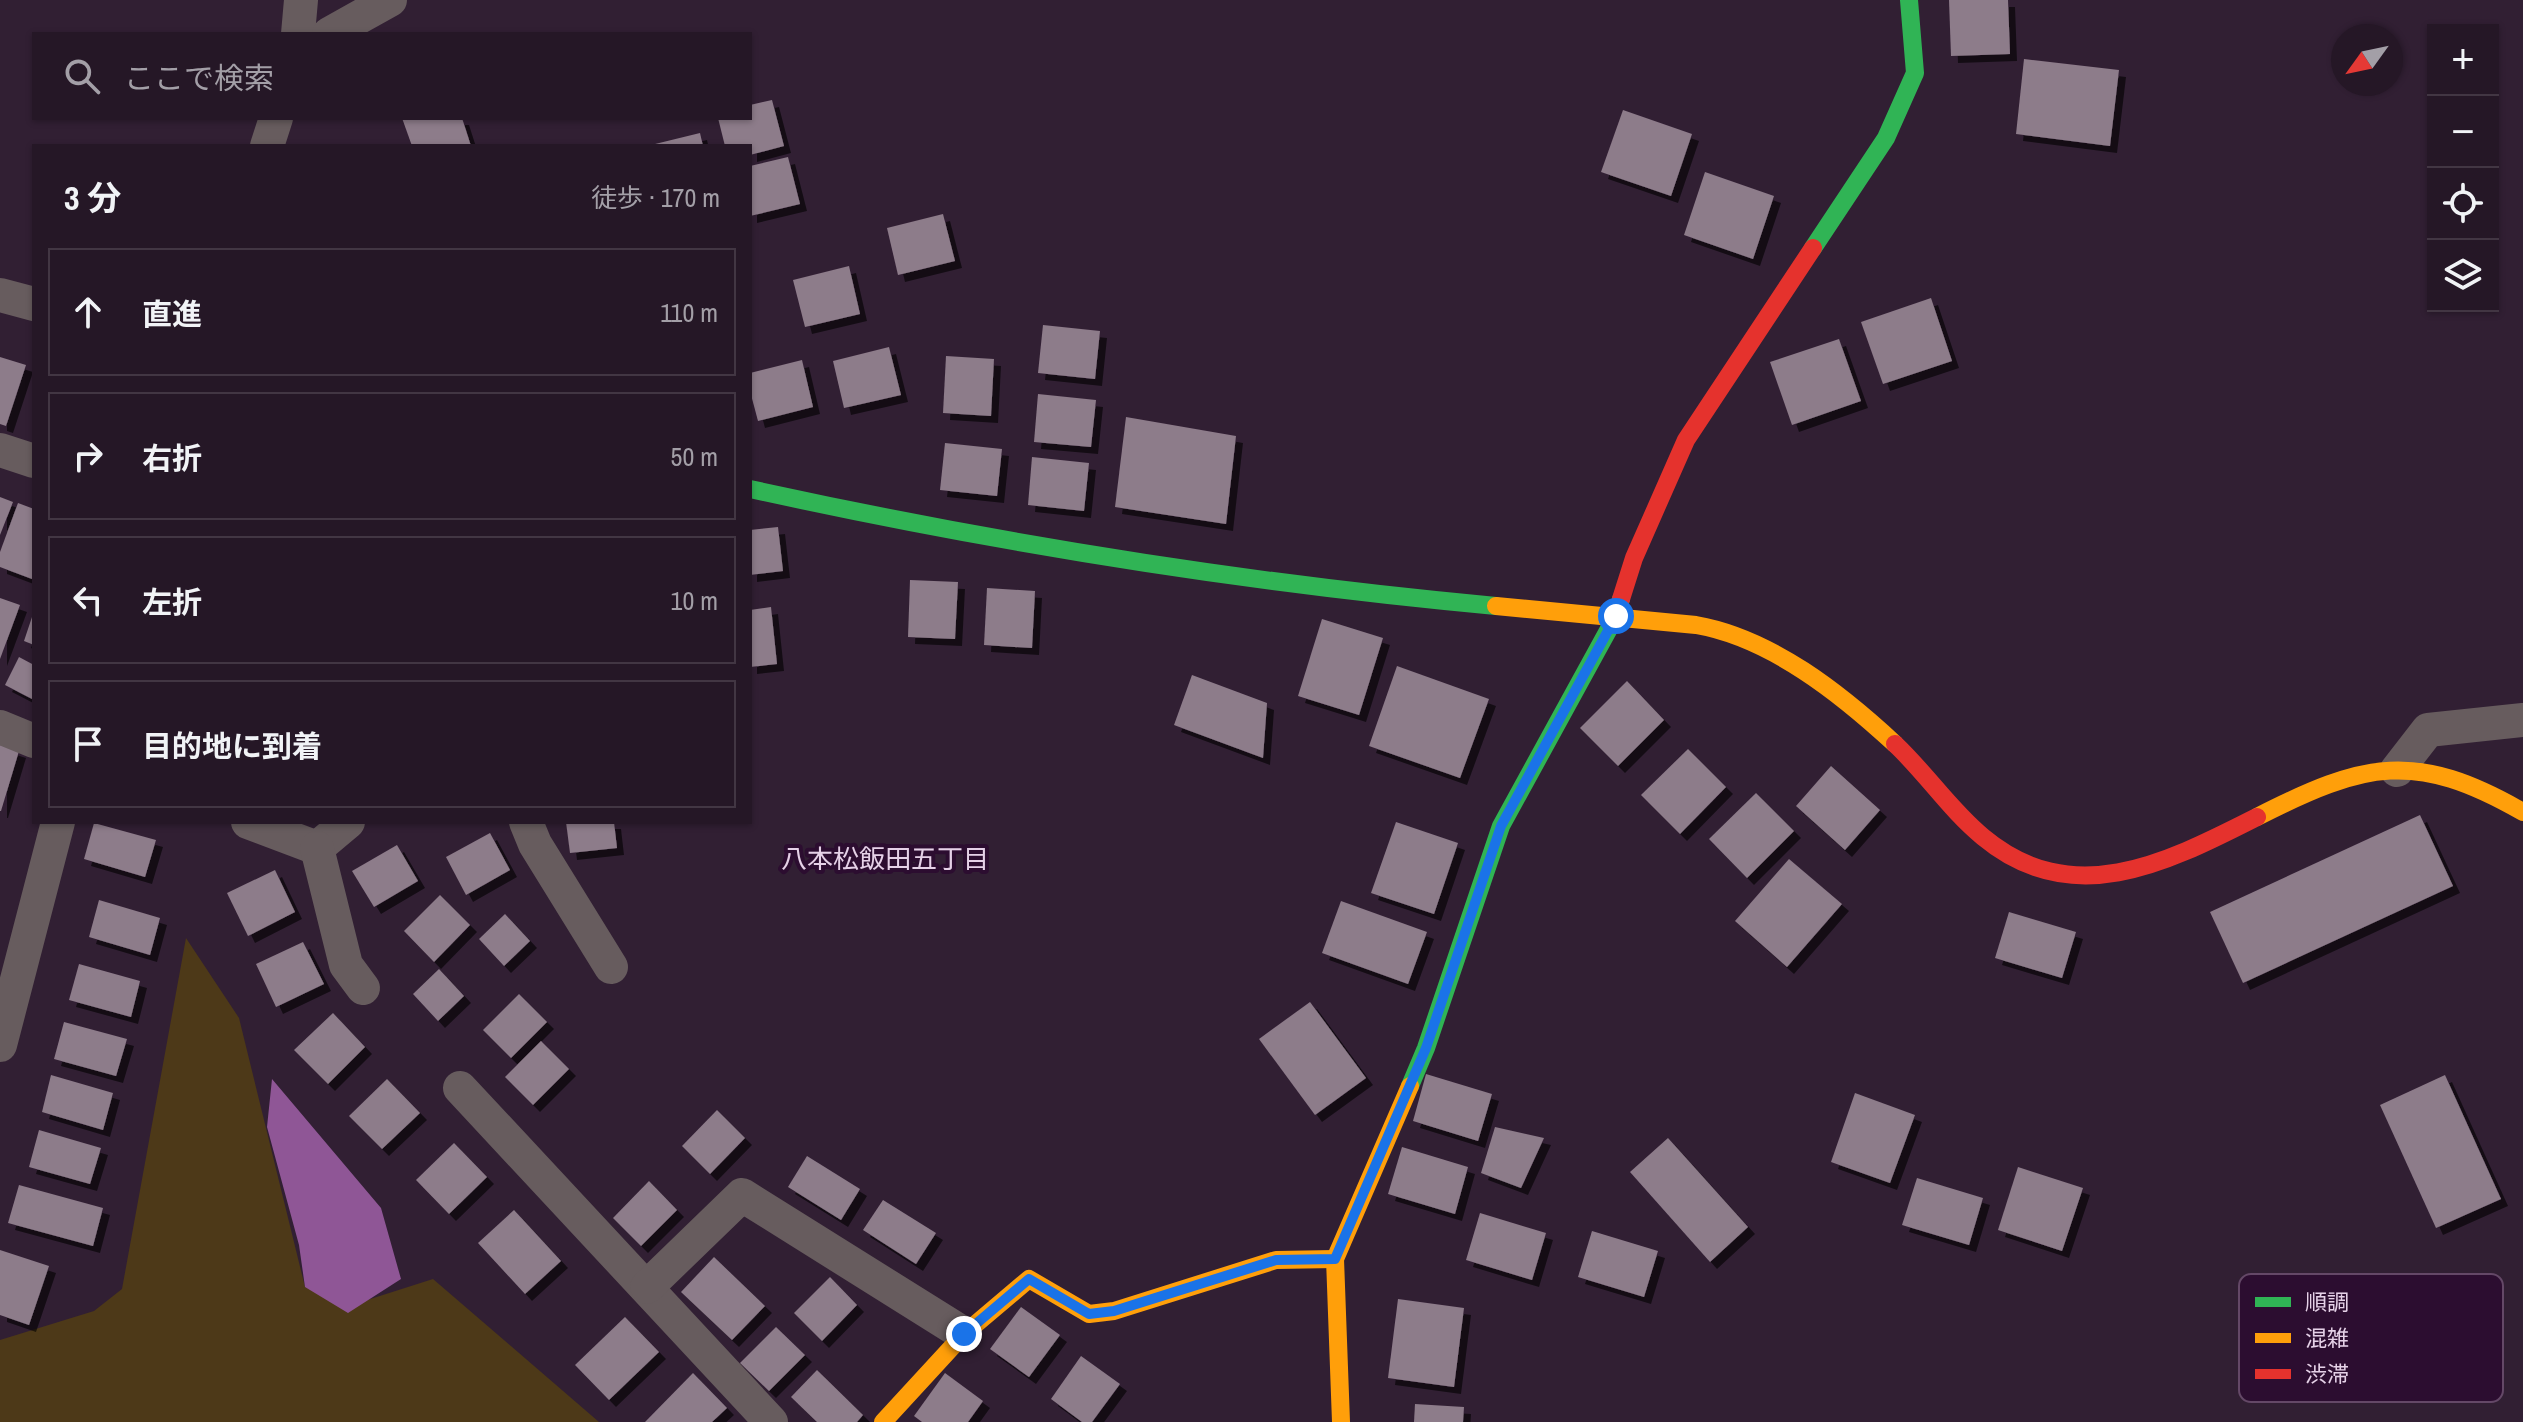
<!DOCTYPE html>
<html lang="ja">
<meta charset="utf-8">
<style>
:root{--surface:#251726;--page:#2d202e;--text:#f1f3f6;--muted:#a39fa7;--line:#423643}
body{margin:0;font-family:"Archivo Narrow","Noto Sans JP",sans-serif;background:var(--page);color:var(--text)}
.controls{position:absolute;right:24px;top:24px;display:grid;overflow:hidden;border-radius:0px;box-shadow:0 2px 6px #0004}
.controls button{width:72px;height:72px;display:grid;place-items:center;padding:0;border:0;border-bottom:2px solid var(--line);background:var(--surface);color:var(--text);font:40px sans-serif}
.compass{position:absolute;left:2331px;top:24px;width:72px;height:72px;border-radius:50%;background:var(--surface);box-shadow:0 2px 6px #0004;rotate:237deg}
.stop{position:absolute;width:24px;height:24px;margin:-18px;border:6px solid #1a73e8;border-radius:50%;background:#fff}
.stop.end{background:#1a73e8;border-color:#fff;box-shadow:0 2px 8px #0008}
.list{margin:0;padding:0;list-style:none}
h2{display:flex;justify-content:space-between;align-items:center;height:104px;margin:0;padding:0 32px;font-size:34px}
h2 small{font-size:26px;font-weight:400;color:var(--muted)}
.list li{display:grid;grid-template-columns:52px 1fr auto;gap:24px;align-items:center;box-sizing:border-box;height:128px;margin:0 16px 16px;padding:0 16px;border:2px solid var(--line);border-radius:0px}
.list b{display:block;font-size:30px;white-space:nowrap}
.list em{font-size:26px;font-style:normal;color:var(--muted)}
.icon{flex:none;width:44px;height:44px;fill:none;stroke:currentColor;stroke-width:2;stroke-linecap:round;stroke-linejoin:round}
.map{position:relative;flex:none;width:2523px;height:1422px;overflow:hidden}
.search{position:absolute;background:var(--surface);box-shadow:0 2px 6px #0004;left:32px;top:32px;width:720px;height:88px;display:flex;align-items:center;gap:20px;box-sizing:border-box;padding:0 28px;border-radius:0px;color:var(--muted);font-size:30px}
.panel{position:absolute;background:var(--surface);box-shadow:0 2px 6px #0004;left:32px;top:144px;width:720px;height:680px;border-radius:0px}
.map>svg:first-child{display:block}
.green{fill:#4d3918}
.water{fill:#8f5696}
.building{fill:#8d7b8a;filter:url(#shadow)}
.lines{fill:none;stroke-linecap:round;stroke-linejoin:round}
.street{stroke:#675c5e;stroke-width:34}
.fast{stroke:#30b455;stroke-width:18}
.slow{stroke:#ff9f0a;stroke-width:18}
.jam{stroke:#e5322d;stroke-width:18}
.route{stroke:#1a73e8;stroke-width:10}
.labels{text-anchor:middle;stroke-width:8;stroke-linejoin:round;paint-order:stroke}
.neighbourhood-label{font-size:26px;fill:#e5d1e7;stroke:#2c0d30}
.key{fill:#2c0d30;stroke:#644867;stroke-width:2}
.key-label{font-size:22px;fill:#e5d1e7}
</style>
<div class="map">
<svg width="2523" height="1422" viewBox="0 0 2523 1422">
<defs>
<filter id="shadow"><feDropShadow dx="7" dy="7" stdDeviation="0" flood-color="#0009"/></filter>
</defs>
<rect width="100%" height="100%" fill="#311f33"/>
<path class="green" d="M186 938 239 1018 305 1287 361 1302 433 1279 599 1422H0V1340L94 1311 122 1289Z"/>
<path class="water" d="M272 1079 381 1208 401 1279 348 1313 305 1287 299 1245 267 1127Z"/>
<g class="building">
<path d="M1949 0H2008L2010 54 1951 56Z"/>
<path d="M2024 59 2119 70 2110 146 2016 134Z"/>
<path d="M772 100 784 146 750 155V146H725L718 118H750V105Z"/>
<path d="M1623 110 1692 134 1671 196 1601 172Z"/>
<path d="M402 118H462L471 146H412Z"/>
<path d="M700 133 703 146H652L651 145Z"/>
<path d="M788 157 800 204 750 216V166Z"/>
<path d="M1705 172 1774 196 1753 259 1684 235Z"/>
<path d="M943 214 955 261 898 275 887 228Z"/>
<path d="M849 266 860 314 805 327 793 280Z"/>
<path d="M1931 298 1952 361 1883 384 1861 322Z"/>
<path d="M1043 325 1100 331 1095 379 1038 373Z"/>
<path d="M1839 339 1861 401 1792 425 1770 362Z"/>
<path d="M889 347 901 395 844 408 833 361Z"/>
<path d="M946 356 994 359 991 416 943 413Z"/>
<path d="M0 357 26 365 6 426 0 424Z"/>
<path d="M802 360 813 407 758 421 750 391V373Z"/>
<path d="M1038 394 1096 400 1091 447 1034 442Z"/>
<path d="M1126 417 1236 436 1226 524 1115 507Z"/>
<path d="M945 443 1002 449 997 496 940 490Z"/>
<path d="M1032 457 1089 463 1084 511 1028 505Z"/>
<path d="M0 497 13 502 0 535Z"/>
<path d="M18 503 34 509 32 579 0 567V552Z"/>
<path d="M778 527 783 571 750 575V530Z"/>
<path d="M910 580 958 582 955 639 908 637Z"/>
<path d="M987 588 1035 591 1032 648 984 645Z"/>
<path d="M0 598 20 605 0 659Z"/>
<path d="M771 607 777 664 750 667V610Z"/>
<path d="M34 611V645L24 641Z"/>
<path d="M1322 619 1383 638 1359 715 1298 696Z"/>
<path d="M19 657 34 665V700L5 685Z"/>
<path d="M1397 666 1489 699 1460 778 1369 746Z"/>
<path d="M1192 675 1267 703 1263 758 1174 725Z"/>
<path d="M1627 681 1664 720 1618 766 1580 728Z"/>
<path d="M0 745 19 751 1 811H0Z"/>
<path d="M1688 749 1726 787 1680 834 1641 795Z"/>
<path d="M1831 766 1880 810 1845 850 1796 806Z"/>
<path d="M1756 793 1794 831 1747 878 1709 839Z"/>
<path d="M2420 815 2453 886 2243 983 2210 912Z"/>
<path d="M566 822H614L617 848 570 853Z"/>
<path d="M1396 822 1458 843 1434 914 1371 893Z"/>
<path d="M94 823 156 840 145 877 84 859Z"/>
<path d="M490 833 510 870 466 895 446 857Z"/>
<path d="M397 845 418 881 374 907 352 871Z"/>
<path d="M1789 859 1842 904 1787 967 1735 921Z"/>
<path d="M275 870 295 912 248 936 227 893Z"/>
<path d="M440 895 470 925 434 962 404 931Z"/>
<path d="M99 900 160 918 150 955 89 937Z"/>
<path d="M1341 901 1427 932 1408 984 1322 953Z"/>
<path d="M2009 912 2076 932 2062 978 1995 958Z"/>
<path d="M505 914 530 941 504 966 479 939Z"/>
<path d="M303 942 324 984 276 1007 256 964Z"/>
<path d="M79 964 140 981 131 1017 69 1000Z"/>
<path d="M439 969 464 996 438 1021 413 994Z"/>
<path d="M519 994 547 1022 511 1058 483 1030Z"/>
<path d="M1310 1002 1366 1078 1315 1115 1259 1039Z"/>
<path d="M333 1013 365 1047 328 1084 294 1050Z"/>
<path d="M64 1022 127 1039 116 1076 54 1059Z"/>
<path d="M541 1041 569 1069 533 1105 505 1077Z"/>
<path d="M1426 1074 1492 1094 1478 1141 1413 1121Z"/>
<path d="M51 1075 113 1093 103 1130 42 1112Z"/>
<path d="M2445 1075 2501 1199 2436 1228 2380 1105Z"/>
<path d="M387 1079 420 1113 382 1149 349 1116Z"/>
<path d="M1855 1093 1915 1115 1890 1183 1831 1162Z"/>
<path d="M717 1110 745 1138 710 1174 682 1146Z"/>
<path d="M1495 1127 1544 1138 1521 1188 1481 1173Z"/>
<path d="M39 1130 101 1148 90 1184 29 1167Z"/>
<path d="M1668 1138 1748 1227 1710 1262 1630 1172Z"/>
<path d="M454 1143 487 1177 449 1214 416 1180Z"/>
<path d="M1402 1147 1468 1167 1455 1214 1388 1194Z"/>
<path d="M807 1156 860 1189 841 1220 788 1187Z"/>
<path d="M2018 1167 2083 1188 2062 1251 1998 1230Z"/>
<path d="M1917 1178 1983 1198 1969 1245 1902 1225Z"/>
<path d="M649 1181 677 1210 641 1246 613 1218Z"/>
<path d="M19 1185 103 1208 93 1246 8 1223Z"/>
<path d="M883 1200 936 1233 916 1264 863 1230Z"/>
<path d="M514 1210 561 1261 525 1294 478 1243Z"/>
<path d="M1480 1213 1546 1233 1532 1280 1466 1260Z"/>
<path d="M1592 1231 1658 1251 1644 1297 1578 1277Z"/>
<path d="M0 1250 49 1266 29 1325 0 1315Z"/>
<path d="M714 1257 765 1306 732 1340 681 1292Z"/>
<path d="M830 1277 857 1305 822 1341 794 1313Z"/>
<path d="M1398 1299 1464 1308 1454 1387 1388 1378Z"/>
<path d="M1021 1307 1060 1335 1029 1377 990 1349Z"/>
<path d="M625 1317 659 1352 609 1400 575 1365Z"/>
<path d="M776 1327 805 1355 769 1391 740 1363Z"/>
<path d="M1081 1356 1120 1384 1092 1422H1082L1051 1399Z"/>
<path d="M817 1370 863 1415 857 1422H817L791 1397Z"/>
<path d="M693 1373 727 1408 712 1422H645Z"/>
<path d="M945 1373 983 1401 968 1422H922L914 1416Z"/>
<path d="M1415 1404 1464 1407 1463 1422H1414Z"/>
</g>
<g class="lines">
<g class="street">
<path d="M298 34 301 0"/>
<path d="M329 34 390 0"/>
<path d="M267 146 276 118"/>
<path d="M0 295 34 304"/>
<path d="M0 450 34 461"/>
<path d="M0 727 34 741"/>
<path d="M2397 770 2428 730 2523 720"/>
<path d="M248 822 317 848 348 822"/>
<path d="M526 822 535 844 611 967"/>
<path d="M317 848 346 965 363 988"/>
<path d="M0 1045 58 822"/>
<path d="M460 1088 771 1422"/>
<path d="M647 1287 742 1195 964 1334"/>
</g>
<g class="fast">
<path d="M1813 248 1886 138 1915 73 1909 0"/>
<path d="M750 489C996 543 1245 583 1496 606"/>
<path d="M1410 1086 1426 1048 1501 826 1616 616 1621 599"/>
</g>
<g class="slow">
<path d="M1496 606 1696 625C1771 638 1841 694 1895 744"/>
<path d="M2257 817C2365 762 2415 750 2523 812"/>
<path d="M883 1422 964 1334 1029 1279 1089 1314 1114 1311 1276 1260 1335 1259"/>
<path d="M1341 1422 1335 1259 1410 1086"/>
</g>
<g class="jam">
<path d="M1621 599 1634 558 1686 440 1813 248"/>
<path d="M1895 744C1926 773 1950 810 1983 837 2073 912 2168 862 2257 817"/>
</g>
</g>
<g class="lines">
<path class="route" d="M964 1334 1029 1279 1089 1314 1114 1311 1276 1260 1335 1259 1426 1048 1501 826 1616 616"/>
</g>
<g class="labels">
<g class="neighbourhood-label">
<text x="885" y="868">八本松飯田五丁目</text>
</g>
</g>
<rect x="2239" y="1274" width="264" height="128" rx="12" class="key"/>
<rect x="2255" y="1297" width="36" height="10" fill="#30b455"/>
<rect x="2255" y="1333" width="36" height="10" fill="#ff9f0a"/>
<rect x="2255" y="1369" width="36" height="10" fill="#e5322d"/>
<g class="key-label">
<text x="2305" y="1310">順調</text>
<text x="2305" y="1346">混雑</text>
<text x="2305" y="1382">渋滞</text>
</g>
</svg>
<div class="controls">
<button>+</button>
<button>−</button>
<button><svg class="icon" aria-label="locate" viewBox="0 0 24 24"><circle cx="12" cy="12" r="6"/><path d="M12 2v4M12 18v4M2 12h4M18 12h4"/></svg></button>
<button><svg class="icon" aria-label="layers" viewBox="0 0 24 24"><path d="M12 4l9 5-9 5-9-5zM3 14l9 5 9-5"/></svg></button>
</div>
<svg class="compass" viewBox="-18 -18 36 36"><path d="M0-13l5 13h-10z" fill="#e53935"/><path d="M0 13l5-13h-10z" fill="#a39fa7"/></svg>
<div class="stop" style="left:1616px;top:616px"></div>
<div class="stop end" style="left:964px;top:1334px"></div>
<div class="search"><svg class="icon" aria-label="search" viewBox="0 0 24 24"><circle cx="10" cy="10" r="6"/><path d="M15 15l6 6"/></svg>ここで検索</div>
<section class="panel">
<h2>3 分<small>徒歩 · 170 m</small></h2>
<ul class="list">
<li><svg class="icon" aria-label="ahead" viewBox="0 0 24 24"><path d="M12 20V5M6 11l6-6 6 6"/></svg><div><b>直進</b></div><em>110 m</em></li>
<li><svg class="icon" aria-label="right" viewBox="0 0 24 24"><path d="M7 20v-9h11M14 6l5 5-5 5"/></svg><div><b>右折</b></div><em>50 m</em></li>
<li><svg class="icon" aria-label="left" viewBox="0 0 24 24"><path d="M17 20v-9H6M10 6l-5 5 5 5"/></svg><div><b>左折</b></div><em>10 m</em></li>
<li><svg class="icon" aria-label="arrive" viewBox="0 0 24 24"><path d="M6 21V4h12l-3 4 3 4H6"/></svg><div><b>目的地に到着</b></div></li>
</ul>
</section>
</div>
